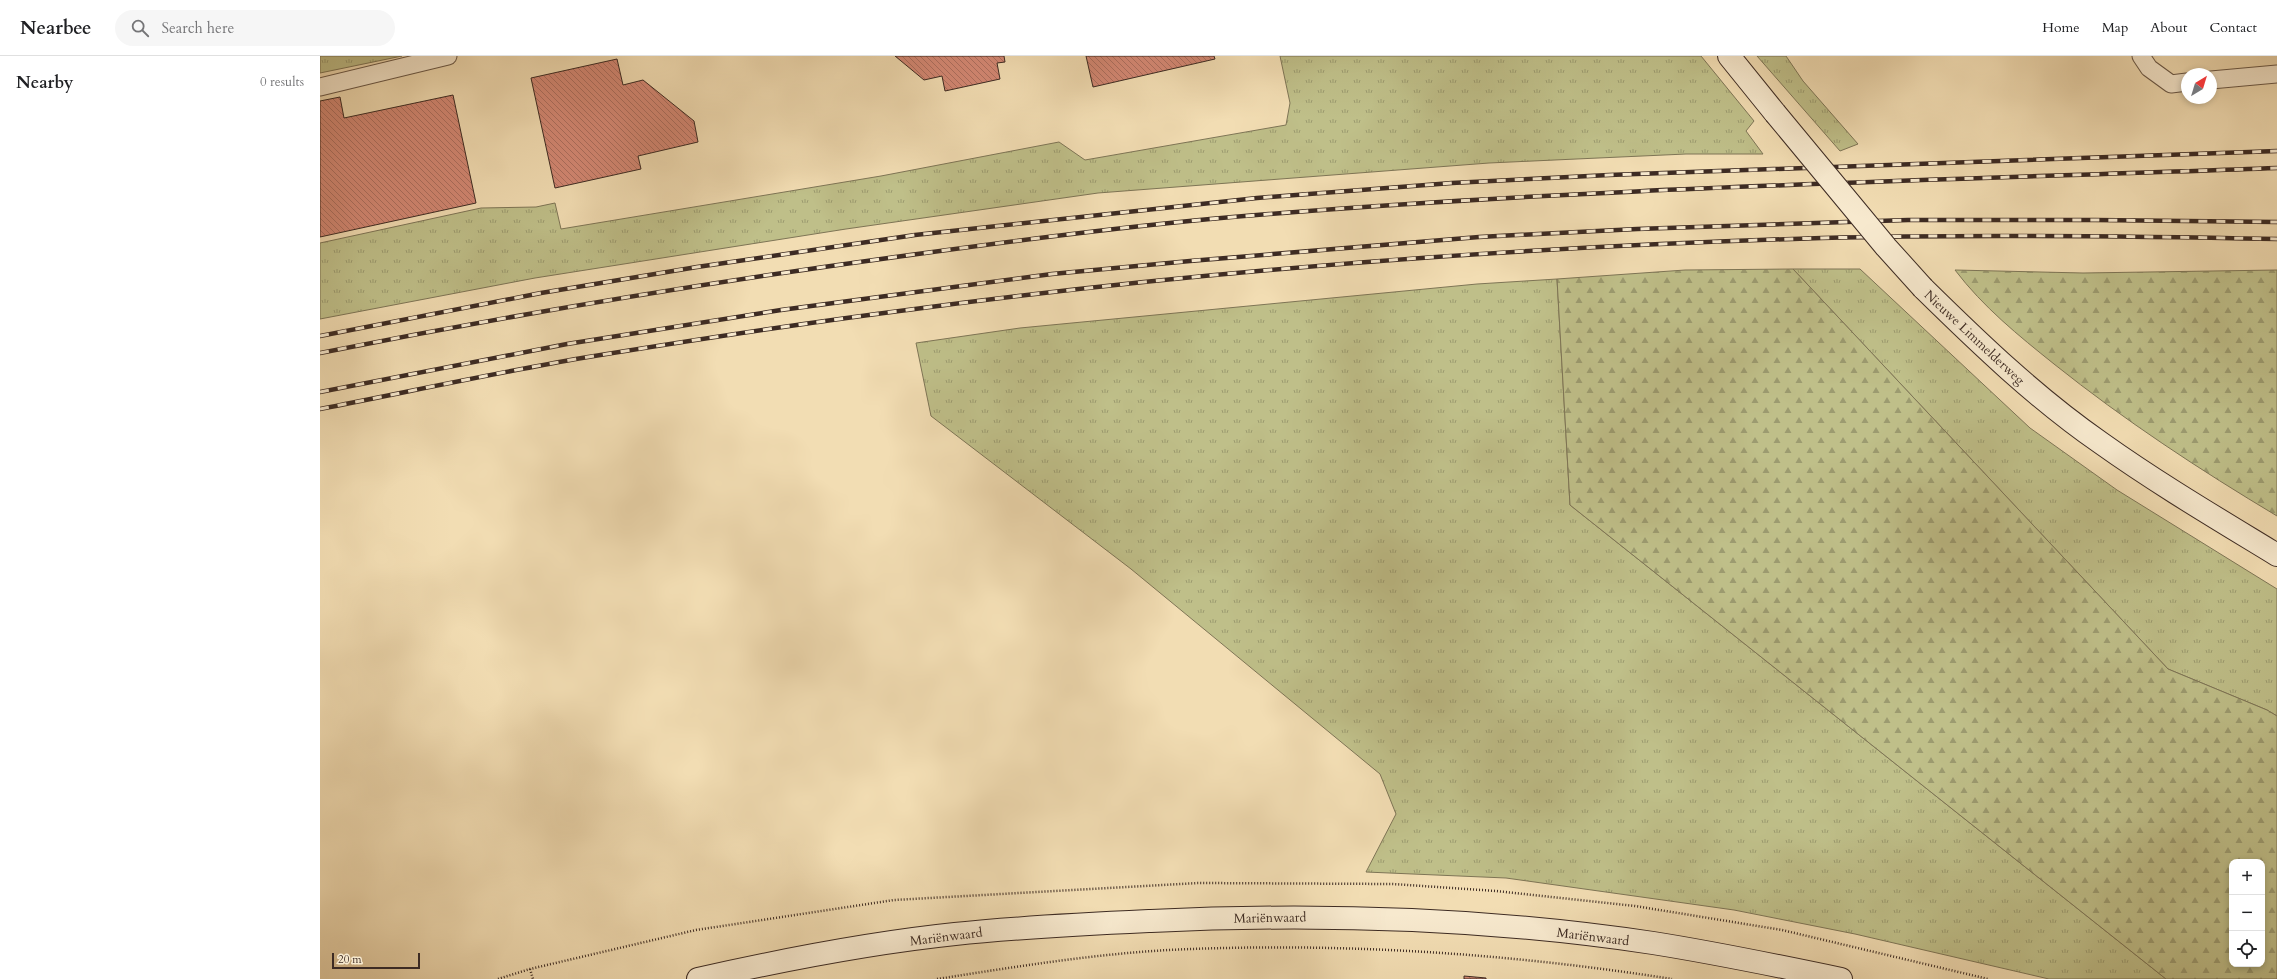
<!DOCTYPE html>
<meta charset="utf-8">
<style>
:root{--surface:#fff;--page:#f6f6f6;--text:#202124;--muted:#757577;--line:#e0e0e0}
body{margin:0;font-family:Cardo,serif;background:var(--page);color:var(--text)}
.controls{position:absolute;right:12px;bottom:12px;display:grid;overflow:hidden;border-radius:8px;box-shadow:0 2px 6px #0003}
.controls button{width:36px;height:36px;display:grid;place-items:center;padding:0;border:0;border-bottom:1px solid var(--line);background:var(--surface);color:var(--text);font:20px sans-serif}
.compass{position:absolute;left:1861px;top:12px;width:36px;height:36px;border-radius:50%;background:var(--surface);box-shadow:0 2px 6px #0003;rotate:38deg}
.scale{position:absolute;left:12px;bottom:10px;width:88px;box-sizing:border-box;padding-left:4px;border:2px solid #3d2b23;border-top:0;font-size:11px;line-height:14px;white-space:nowrap;color:#3d2b23;-webkit-text-stroke:3px #f7e9ce;paint-order:stroke}
.list{margin:0;padding:0;list-style:none}
h2{display:flex;justify-content:space-between;align-items:center;height:52px;margin:0;padding:0 16px;font-size:17px}
h2 small{font-size:13px;font-weight:400;color:var(--muted)}
.icon{flex:none;width:22px;height:22px;fill:none;stroke:currentColor;stroke-width:2;stroke-linecap:round;stroke-linejoin:round}
.map{position:relative;flex:none;width:1957px;height:923px;overflow:hidden}
header{display:flex;align-items:center;gap:24px;box-sizing:border-box;height:56px;padding:0 20px;background:var(--surface);border-bottom:1px solid var(--line)}
header strong{font-size:19px}
nav{display:flex;gap:22px;margin-inline-start:auto;font-size:14px}
.search{width:280px;height:36px;background:var(--page);display:flex;align-items:center;gap:10px;box-sizing:border-box;padding:0 14px;border-radius:22px;color:var(--muted);font-size:15px}
main{display:flex}
aside{flex:1;background:var(--surface)}
.map>svg:first-child{display:block}
.grass{fill:url(#grass-tufts);stroke:#7e7556}
.forest{fill:url(#forest-firs);stroke:#7e7556;fill-rule:evenodd}
.building{fill:url(#building-back-hatch);stroke:#3d2b23}
.lines{fill:none;stroke-linecap:round;stroke-linejoin:round}
.lane-casing{stroke:#6a5847;stroke-width:19}
.secondary-casing{stroke:#3d2b23;stroke-width:24}
.path{stroke:#3d2b23;stroke-width:2.5;stroke-dasharray:1 2;stroke-linecap:butt}
.lane{stroke:#f7e9ce;stroke-width:17}
.secondary{stroke:#f7e9ce;stroke-width:22}
.rail-casing{stroke:#3d2b23;stroke-width:4.5}
.rail{stroke:#f7e9ce;stroke-width:3;stroke-dasharray:9;stroke-linecap:butt}
.secondary-bridge-casing{stroke:#3d2b23;stroke-width:24;stroke-linecap:butt}
.secondary-bridge{stroke:#f7e9ce;stroke-width:22}
.labels{text-anchor:middle;stroke-width:3;stroke-linejoin:round;paint-order:stroke}
.street-label{font-size:13px;fill:#3d2b23;stroke:#f7e9ce}
</style>
<header>
<strong>Nearbee</strong>
<div class="search"><svg class="icon" aria-label="search" viewBox="0 0 24 24"><circle cx="10" cy="10" r="6"/><path d="M15 15l6 6"/></svg>Search here</div>
<nav><a>Home</a><a>Map</a><a>About</a><a>Contact</a></nav>
</header>
<main>
<aside>
<h2>Nearby<small>0 results</small></h2>
<ul class="list">
</ul>
</aside>
<div class="map">
<svg width="1957" height="923" viewBox="0 0 1957 923">
<defs>
<pattern id="grass-tufts" width="24" height="20" patternUnits="userSpaceOnUse"><rect width="24" height="20" fill="#bfbf89"/><path d="M3 7l-1-3M5 7V3M7 7l1-3M15 17l-1-3M17 17v-4M19 17l1-3" fill="none" stroke="#9c9b70"/></pattern>
<pattern id="forest-firs" width="22" height="20" patternUnits="userSpaceOnUse"><rect width="22" height="20" fill="#bfbf89"/><path d="M5 1l3.5 6h-7zM16 11l3.5 6h-7z" fill="#9c9b70"/></pattern>
<pattern id="building-back-hatch" width="6" height="6" patternUnits="userSpaceOnUse"><rect width="6" height="6" fill="#d38874"/><path d="M-1 5l2 2M0 0l6 6M5-1l2 2" fill="none" stroke="#ac6f5f"/></pattern>
</defs>
<rect width="100%" height="100%" fill="#f2ddb3"/>
<filter id="stains"><feTurbulence type="fractalNoise" baseFrequency=".005" numOctaves="4"/><feColorMatrix values="0 0 0 0 .2 0 0 0 0 .09 0 0 0 0 .02 0 0 0 .5 -.17"/></filter>
<radialGradient id="worn" r=".72"><stop offset=".6" stop-color="#630" stop-opacity="0"/><stop offset="1" stop-color="#630" stop-opacity=".3"/></radialGradient>
<g class="grass">
<path d="M0 0H82L0 17Z"/>
<path d="M960 0H1381L1434 65 1426 75 1443 98H1366L1169 107 778 137 526 173 215 222 0 263V187L161 152 216 151 235 147 241 173 561 120 739 86 765 104 966 69 970 47Z"/>
<path d="M1437 0H1466L1483 25 1538 88 1520 95Z"/>
<path d="M1473 213H1540L1710 372 1797 434 1957 533V660L1947 654 1848 613Z"/>
<path d="M1237 223 1250 449 1846 923H1729L1535 878 1414 854 1186 822 1046 816 1076 758 1060 718 811 513 611 360 596 287 700 272 1157 228Z"/>
</g>
<g class="forest">
<path d="M1473 213 1848 613 1947 654 1957 660V923H1846L1250 449 1237 223 1365 214ZM1912 806H1942V908H1912Z"/>
<path d="M1635 214 1763 217 1957 214V460C1880 414 1804 364 1734 308 1699 280 1663 251 1635 214Z"/>
</g>
<g class="building">
<path d="M575 0H684L685 6 677 7 680 23 625 35 622 20 604 24Z"/>
<path d="M766 0H894L895 3 773 31Z"/>
<path d="M297 3 303 29 323 24 374 65 378 86 318 100 321 113 235 132 211 22Z"/>
<path d="M133 39 156 147 0 181V45L20 41 24 62Z"/>
<path d="M1144 920 1166 922V923H1144Z"/>
</g>
<g class="lines">
<g class="lane-casing">
<g id="lane">
<path d="M1821 0 1829 12 1851 28 1867 26"/>
<path d="M1891 24 1957 18"/>
<path d="M0 31 128 0"/>
</g>
</g>
<g class="secondary-casing">
<g id="secondary">
<path d="M1409 0 1455 57"/>
<path d="M1603 232C1659 287 1716 342 1781 387 1837 427 1898 463 1957 499"/>
<path d="M378 923C462 904 549 887 635 878 700 871 766 868 831 865 999 857 1167 862 1333 887 1396 897 1459 910 1521 923"/>
</g>
</g>
<g class="path">
<path d="M210 913 213 923"/>
<path d="M178 923 210 913 376 874 574 844 878 827 1073 828 1176 835 1315 850 1462 874 1668 923"/>
<path d="M617 923C701 910 785 896 871 893 1032 887 1193 898 1352 923"/>
</g>
<use href="#lane" class="lane"/>
<use href="#secondary" class="secondary"/>
<g class="rail-casing">
<g id="rail">
<path d="M0 280 221 237 377 211 595 179 937 142 1132 127 1289 119 1957 95"/>
<path d="M0 297C201 257 402 224 605 197 700 184 795 172 890 163 1245 132 1601 125 1957 112"/>
<path d="M0 336 247 288 461 254 732 218 870 205 1159 181 1317 173 1588 164H1775L1957 166"/>
<path d="M0 353C87 336 175 317 262 302 373 284 484 267 595 253 896 213 1199 191 1502 182 1654 178 1805 180 1957 183"/>
</g>
</g>
<use href="#rail" class="rail"/>
<g class="secondary-bridge-casing">
<path id="secondary-bridge" d="M1455 57 1566 191 1603 232"/>
</g>
<use href="#secondary-bridge" class="secondary-bridge"/>
</g>
<g class="labels">
<g class="street-label">
<text transform="translate(1655 281) rotate(43)" y="5">Nieuwe Limmelderweg</text>
<text transform="translate(950 861) rotate(-1)" y="5">Mariënwaard</text>
<text transform="translate(626 880) rotate(-7)" y="5">Mariënwaard</text>
<text transform="translate(1273 880) rotate(7)" y="5">Mariënwaard</text>
</g>
</g>
<rect width="100%" height="100%" filter="url(#stains)"/>
<rect width="100%" height="100%" fill="url(#worn)"/>
</svg>
<div class="controls">
<button>+</button>
<button>−</button>
<button><svg class="icon" aria-label="locate" viewBox="0 0 24 24"><circle cx="12" cy="12" r="6"/><path d="M12 2v4M12 18v4M2 12h4M18 12h4"/></svg></button>
</div>
<svg class="compass" viewBox="-18 -18 36 36"><path d="M0-13l5 13h-10z" fill="#e53935"/><path d="M0 13l5-13h-10z" fill="#757577"/></svg>
<div class="scale">20 m</div>
</div>
</main>
